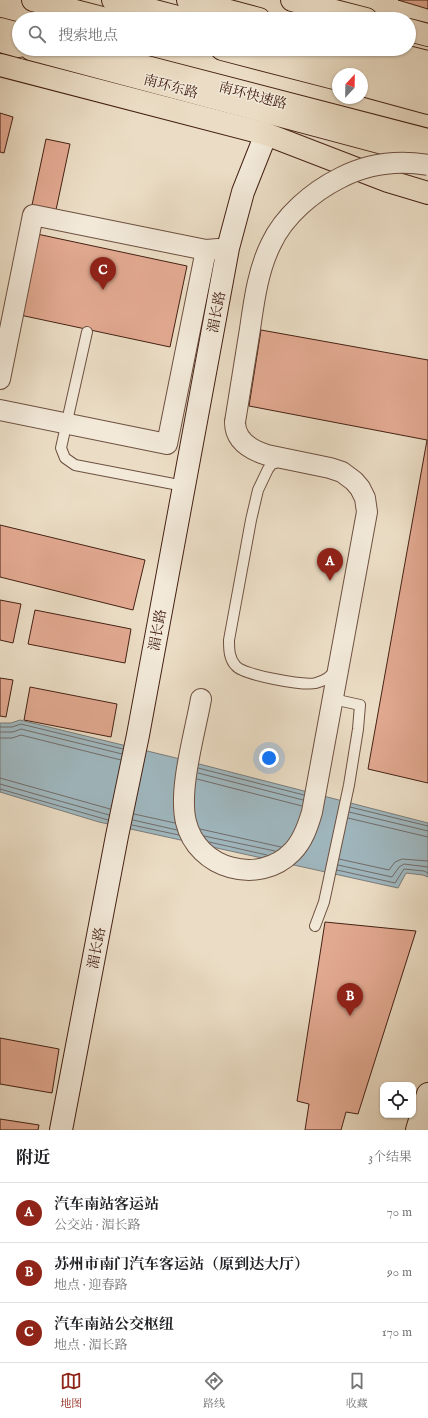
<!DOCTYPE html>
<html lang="zh">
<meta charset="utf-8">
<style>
:root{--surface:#fff;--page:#f2f2f2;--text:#202124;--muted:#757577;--line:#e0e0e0;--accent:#8f2418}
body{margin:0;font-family:"IM FELL English","Noto Serif SC",serif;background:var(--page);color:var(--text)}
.controls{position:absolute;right:12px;bottom:12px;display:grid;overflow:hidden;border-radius:8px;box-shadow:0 1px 3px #0004}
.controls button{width:36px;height:36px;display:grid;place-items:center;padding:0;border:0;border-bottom:1px solid var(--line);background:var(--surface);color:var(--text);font:20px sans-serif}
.compass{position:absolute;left:332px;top:68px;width:36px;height:36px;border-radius:50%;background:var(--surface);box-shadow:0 1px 3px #0004;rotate:22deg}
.you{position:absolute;left:269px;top:758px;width:14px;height:14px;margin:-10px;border:3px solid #fff;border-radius:50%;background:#1a73e8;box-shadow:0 0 0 6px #1a73e833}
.badge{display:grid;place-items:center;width:26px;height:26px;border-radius:50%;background:var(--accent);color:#fff;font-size:13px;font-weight:700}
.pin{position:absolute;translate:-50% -33px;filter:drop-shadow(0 1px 2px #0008)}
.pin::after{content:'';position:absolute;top:21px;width:14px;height:12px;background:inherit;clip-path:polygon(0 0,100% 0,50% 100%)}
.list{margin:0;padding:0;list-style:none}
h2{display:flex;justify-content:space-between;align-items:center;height:52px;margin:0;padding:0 16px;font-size:17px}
h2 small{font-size:13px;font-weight:400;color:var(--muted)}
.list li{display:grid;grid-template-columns:26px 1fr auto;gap:12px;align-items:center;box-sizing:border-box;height:60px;padding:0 16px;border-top:1px solid var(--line)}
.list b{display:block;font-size:15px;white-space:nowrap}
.list p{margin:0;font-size:13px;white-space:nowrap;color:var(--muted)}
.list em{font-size:13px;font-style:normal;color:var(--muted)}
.icon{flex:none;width:22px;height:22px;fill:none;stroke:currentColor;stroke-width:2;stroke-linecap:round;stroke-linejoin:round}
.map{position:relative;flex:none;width:428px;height:1130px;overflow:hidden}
.search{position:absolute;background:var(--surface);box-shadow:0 1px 3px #0004;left:12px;right:12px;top:12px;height:44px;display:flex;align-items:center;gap:10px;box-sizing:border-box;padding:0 14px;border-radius:22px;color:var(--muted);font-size:15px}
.sheet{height:232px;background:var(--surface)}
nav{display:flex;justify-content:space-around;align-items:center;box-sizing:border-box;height:56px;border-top:1px solid var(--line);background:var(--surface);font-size:11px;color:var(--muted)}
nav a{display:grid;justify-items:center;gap:2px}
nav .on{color:var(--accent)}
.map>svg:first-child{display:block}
.water{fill:#9fb8c0;stroke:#7b7c7b}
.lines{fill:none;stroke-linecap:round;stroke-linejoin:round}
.shore{stroke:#726c6a;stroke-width:1}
.building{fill:#e2a991;stroke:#452114}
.lane-casing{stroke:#6e5040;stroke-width:12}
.street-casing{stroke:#6e5040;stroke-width:22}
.secondary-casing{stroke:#452114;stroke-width:24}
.primary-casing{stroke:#452114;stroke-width:24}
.highway-casing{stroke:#452114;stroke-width:24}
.lane{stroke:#f2e9d9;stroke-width:10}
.street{stroke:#f2e9d9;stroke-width:20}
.secondary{stroke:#f2e9d9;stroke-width:22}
.primary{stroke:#ebddc5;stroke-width:22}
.highway{stroke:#ebddc5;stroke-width:22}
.street-bridge-casing{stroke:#6e5040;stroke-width:22;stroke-linecap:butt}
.street-bridge{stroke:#f2e9d9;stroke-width:20}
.labels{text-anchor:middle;stroke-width:3;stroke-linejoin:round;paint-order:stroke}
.street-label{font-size:14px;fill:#452114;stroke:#f2e9d9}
</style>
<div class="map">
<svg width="428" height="1130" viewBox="0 0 428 1130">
<rect width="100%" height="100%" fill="#ebddc5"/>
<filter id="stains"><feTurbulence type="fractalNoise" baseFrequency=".005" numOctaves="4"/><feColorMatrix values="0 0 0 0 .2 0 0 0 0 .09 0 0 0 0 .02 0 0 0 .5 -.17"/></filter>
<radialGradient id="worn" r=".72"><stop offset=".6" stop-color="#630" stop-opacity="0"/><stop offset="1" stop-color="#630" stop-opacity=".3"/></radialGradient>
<path class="water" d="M20 720 176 758 428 823V877L423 875 406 873 398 888 99 822 0 792V723H11Z"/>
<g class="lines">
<g class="shore">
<path d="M0 727H12L21 724 123 749"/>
<path d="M0 732H13L21 729 122 754"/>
<path d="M0 738H12L21 735 121 760"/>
<path d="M198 768 304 795"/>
<path d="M198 773 303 800"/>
<path d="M0 778 110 809"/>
<path d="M197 779 302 806"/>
<path d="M0 784 109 815"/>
<path d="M0 789 108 820"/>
<path d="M350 807 428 826"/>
<path d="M349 812 428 831"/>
<path d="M134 814 175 823"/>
<path d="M348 818 428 837"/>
<path d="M133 820 177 830"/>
<path d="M132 825 179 835"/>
<path d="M200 829 281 847"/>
<path d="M204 836 275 851"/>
<path d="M209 842 267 855"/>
<path d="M339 859 389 870 395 862 402 859 428 861"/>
<path d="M338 865 392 877 399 867 404 864 428 867"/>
<path d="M337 870 395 883 404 869 424 871 428 873"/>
</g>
</g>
<g class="building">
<path d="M398 0H428V9Z"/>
<path d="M0 113 13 117 4 153 0 152Z"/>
<path d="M46 139 70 144 56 210 32 205Z"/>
<path d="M37 234 187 266 170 347 20 315Z"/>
<path d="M261 330 428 360V783L368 769 427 440 249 406Z"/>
<path d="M0 525 145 560 133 610 0 577Z"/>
<path d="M0 600 21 604 13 643 0 640Z"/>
<path d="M35 610 131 629 125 663 28 644Z"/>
<path d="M0 678 13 680 6 717 0 716Z"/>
<path d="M30 687 117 704 111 737 24 720Z"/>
<path d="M325 922 416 931 358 1114 346 1112 341 1130H305L309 1104 297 1101Z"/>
<path d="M0 1038 59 1049 52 1093 0 1084Z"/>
<path d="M0 1119 39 1125 38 1130H0Z"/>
</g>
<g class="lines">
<g class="lane-casing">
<g id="lane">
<path d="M87 332 61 448 65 458 75 465 184 486"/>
<path d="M281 461 272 464 268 469 258 490 251 520 229 640C229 649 229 659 236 666 243 675 304 686 316 683 324 681 331 677 335 670"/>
<path d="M315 926 324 902 349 785 358 729 360 705 333 699"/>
</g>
</g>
<g class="street-casing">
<g id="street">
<path d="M0 379 33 215 206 250 218 249"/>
<path d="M0 410 167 444 206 250"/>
<path d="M201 699C195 733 178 790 186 822 197 869 259 886 292 852 303 841 308 826 312 812L367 512 365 498 360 488 354 481 342 472 330 468 267 455C251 450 235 441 235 422"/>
</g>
</g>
<g class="secondary-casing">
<g id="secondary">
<path d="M61 1130 117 836 138 735 228 248 243 192 266 134"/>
<path d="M417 1130 428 1094"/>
</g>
</g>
<g class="primary-casing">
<g id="primary">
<path d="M113 0 185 19"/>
<path d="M292 0 366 19"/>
<path d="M409 30 428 35"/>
<path d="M0 41 19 46"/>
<path d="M31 49 428 155"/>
<path d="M298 49 428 83"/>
</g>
</g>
<g class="highway-casing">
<g id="highway">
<path d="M33 0 106 19"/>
<path d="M188 0 259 19"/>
<path d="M0 29 19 34"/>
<path d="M77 49 428 140"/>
<path d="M222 49 338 79"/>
<path d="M375 49 428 62"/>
<path d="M0 65 266 134 388 181 428 193"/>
<path d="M362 85 428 103"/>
</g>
</g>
<use href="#lane" class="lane"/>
<use href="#street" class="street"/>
<use href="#secondary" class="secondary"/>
<use href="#primary" class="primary"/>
<use href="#highway" class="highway"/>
<g class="street-bridge-casing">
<path id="street-bridge" d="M235 422C240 391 245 360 250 329 254 301 258 270 271 244 284 216 312 192 340 178 367 164 398 160 428 165"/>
</g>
<use href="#street-bridge" class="street-bridge"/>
</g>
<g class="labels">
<g class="street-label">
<text transform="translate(171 86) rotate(15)" y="5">南环东路</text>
<text transform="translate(253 95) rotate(15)" y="5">南环快速路</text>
<text transform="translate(216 312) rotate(-79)" y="5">湄长路</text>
<text transform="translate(157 630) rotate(-80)" y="5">湄长路</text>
<text transform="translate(96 948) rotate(-79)" y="5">湄长路</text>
</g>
</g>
<rect width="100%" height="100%" filter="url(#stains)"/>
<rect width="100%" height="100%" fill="url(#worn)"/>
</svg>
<div class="controls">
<button><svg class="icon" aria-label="locate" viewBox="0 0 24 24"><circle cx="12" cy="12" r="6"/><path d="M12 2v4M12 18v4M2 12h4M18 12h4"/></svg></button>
</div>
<svg class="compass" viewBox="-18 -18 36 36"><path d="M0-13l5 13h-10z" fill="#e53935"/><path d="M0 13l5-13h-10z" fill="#757577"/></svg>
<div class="you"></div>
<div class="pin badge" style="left:330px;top:581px">A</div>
<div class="pin badge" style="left:350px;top:1016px">B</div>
<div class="pin badge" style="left:103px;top:290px">C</div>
<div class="search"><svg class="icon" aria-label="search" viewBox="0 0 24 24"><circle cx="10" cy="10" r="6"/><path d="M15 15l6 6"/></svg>搜索地点</div>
</div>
<section class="sheet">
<h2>附近<small>3个结果</small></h2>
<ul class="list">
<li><span class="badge">A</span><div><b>汽车南站客运站</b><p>公交站 · 湄长路</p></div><em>70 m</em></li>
<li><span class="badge">B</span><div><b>苏州市南门汽车客运站（原到达大厅）</b><p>地点 · 迎春路</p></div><em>90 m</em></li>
<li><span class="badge">C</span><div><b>汽车南站公交枢纽</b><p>地点 · 湄长路</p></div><em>170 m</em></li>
</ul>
</section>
<nav>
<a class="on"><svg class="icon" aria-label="map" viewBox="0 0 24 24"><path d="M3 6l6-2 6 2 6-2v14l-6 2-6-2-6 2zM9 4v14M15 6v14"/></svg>地图</a>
<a><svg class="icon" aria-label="directions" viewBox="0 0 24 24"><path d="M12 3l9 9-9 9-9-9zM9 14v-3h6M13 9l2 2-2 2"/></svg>路线</a>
<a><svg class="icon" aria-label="saved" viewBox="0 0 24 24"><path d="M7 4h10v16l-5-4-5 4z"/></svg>收藏</a>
</nav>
